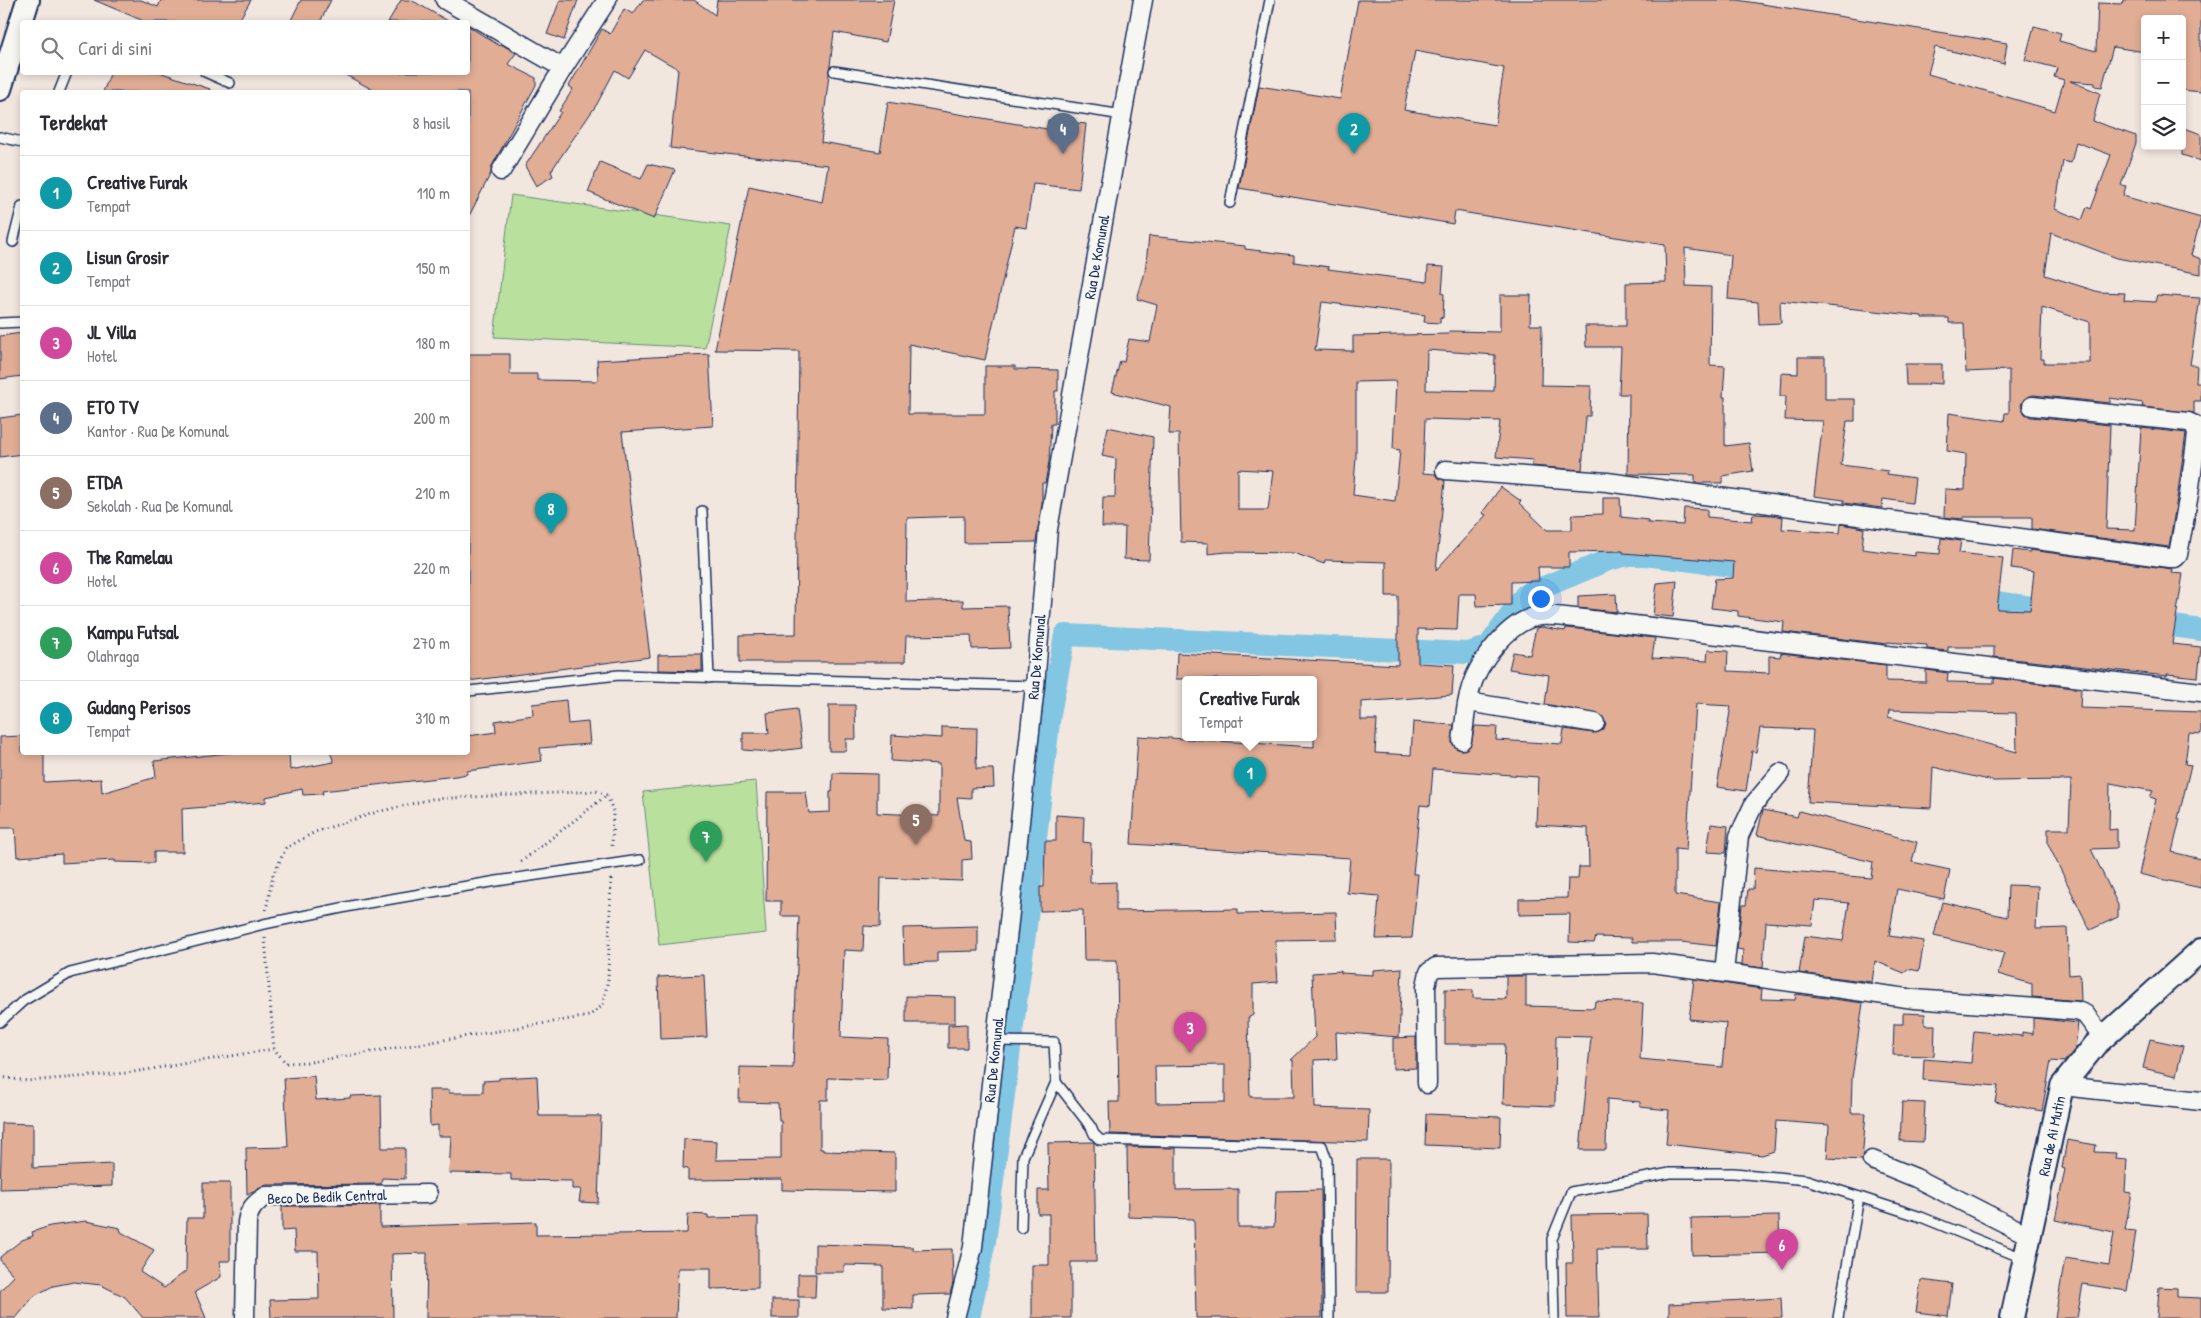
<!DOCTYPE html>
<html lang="id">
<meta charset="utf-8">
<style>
:root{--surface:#fff;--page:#f7f7f7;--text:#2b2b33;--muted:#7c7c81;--line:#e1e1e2;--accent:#db2777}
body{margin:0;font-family:"Patrick Hand",sans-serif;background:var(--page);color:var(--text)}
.controls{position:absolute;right:15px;top:15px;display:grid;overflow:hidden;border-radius:5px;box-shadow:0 2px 8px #0003}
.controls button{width:45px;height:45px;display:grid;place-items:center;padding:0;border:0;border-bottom:1px solid var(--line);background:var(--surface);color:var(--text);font:25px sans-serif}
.you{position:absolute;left:1540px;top:598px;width:18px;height:18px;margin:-12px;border:4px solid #fff;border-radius:50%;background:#1a73e8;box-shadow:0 0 0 8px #1a73e833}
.badge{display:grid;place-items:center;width:32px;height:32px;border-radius:50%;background:var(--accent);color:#fff;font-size:16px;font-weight:700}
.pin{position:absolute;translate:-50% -41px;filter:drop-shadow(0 1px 2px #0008)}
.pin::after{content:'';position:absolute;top:26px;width:18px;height:15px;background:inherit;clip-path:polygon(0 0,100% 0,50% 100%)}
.popup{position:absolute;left:1182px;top:676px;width:135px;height:65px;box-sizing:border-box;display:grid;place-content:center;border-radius:5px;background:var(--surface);filter:drop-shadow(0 1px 4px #0005);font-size:16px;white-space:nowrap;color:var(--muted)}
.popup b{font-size:19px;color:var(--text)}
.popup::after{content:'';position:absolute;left:50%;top:100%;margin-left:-10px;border:10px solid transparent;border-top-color:var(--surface)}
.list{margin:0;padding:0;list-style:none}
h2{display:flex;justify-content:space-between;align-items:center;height:65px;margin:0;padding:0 20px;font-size:21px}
h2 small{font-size:16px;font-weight:400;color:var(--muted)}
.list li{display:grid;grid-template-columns:32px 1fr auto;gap:15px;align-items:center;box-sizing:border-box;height:75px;padding:0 20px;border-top:1px solid var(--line)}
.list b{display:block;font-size:19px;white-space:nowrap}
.list p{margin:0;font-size:16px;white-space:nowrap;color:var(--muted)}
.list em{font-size:16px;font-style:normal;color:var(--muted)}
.icon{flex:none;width:28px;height:28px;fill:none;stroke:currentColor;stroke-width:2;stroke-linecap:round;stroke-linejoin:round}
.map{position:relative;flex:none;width:2201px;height:1318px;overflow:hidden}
.search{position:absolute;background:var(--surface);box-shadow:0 2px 8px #0003;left:20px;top:20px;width:450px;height:55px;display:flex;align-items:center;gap:12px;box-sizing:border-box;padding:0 18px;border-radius:5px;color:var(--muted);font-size:19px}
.panel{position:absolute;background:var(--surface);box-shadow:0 2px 8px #0003;left:20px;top:90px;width:450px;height:665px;border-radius:5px}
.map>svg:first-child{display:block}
.green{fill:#b9e19d;stroke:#6a887e}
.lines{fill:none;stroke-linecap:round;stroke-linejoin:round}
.canal{stroke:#82c6e3;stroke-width:22}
.building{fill:#e1ad95;stroke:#1b2f5e;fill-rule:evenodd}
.service-casing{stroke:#1b2f5e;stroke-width:12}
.minor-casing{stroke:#1b2f5e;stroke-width:21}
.tertiary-casing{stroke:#1b2f5e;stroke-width:26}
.path{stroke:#1b2f5e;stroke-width:3;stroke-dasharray:1 4;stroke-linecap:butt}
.service{stroke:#f6f6f2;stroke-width:9}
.minor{stroke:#f6f6f2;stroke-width:18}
.tertiary{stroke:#f6f6f2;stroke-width:22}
.labels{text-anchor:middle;stroke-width:4;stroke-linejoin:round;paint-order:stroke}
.street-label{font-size:15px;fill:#1b2f5e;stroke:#f6f6f2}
</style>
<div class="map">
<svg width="2201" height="1318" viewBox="0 0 2201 1318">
<rect width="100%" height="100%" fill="#f2e7df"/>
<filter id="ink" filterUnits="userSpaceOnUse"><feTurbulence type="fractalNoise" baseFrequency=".02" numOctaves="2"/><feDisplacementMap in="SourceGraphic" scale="10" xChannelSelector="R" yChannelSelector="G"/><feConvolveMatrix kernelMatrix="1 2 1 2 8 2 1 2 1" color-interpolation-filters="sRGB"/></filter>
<g filter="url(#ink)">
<g class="green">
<path d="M511 195 731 226 705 348 494 337Z"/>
<path d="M756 781 766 933 659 945 643 792Z"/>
</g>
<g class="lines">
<g class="canal">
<path d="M1967 598 2061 611"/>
<path d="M2145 622 2201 630"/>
<path d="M969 1318 985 1241 1026 926 1050 714 1065 635 1468 653 1488 647 1525 595 1608 560 1628 555H1645L1764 570"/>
</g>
</g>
<g class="building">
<path d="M94 0H141L158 7 161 0H251L238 22H146Z"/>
<path d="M301 0H331L320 22H290Z"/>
<path d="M401 0H411L450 22H388Z"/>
<path d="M560 0H578L564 40 547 34Z"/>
<path d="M643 0H694L715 15 717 0H894L886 42 834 32 821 142 880 152 888 102 1047 129 1048 120 1086 124 1079 189 1033 184 1026 228 1015 226 985 360 909 344 908 414H985V366H1015V369L1058 370V391H1055V424H1051L1049 462 1045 483H1042V504L1036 542 964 543V516L907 518 906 602 963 600V607L1008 606 1010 648 972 649 971 635 906 636 905 662H740V635L796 634 799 351 715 350 749 186 822 202 828 165 670 148 678 69 645 50 628 78 615 70 597 104 551 171 553 176 536 186 525 166 561 112 559 111 573 89 569 86 602 29 610 34 624 9 633 14Z"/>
<path d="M1358 0H1737L2007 43 2004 64 1935 47 1928 74 2055 111 2064 80 2054 77 2057 68 2025 60 2034 26 2061 33 2059 41 2096 51 2098 3 2122 4 2123 0H2201V92L2182 90V19H2145V52L2113 47 2102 87 2095 86V83L2070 81 2100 93 2093 121 2136 136V143L2121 185 2126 186 2123 196 2201 218 2191 255 2201 259V274L2117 258 2051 233 2045 275 2099 292 2125 293 2124 300 2155 302 2157 295 2200 298 2190 365H2197L2196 383H2201V401H2194V413L2142 407 2143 403 2110 398V403L2033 395 2024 399 2021 405 2025 414 2031 417 2110 425 2106 529 2135 530 2141 428 2186 433 2178 492 2169 547 2032 529V517H1963V519L1944 517 1945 489 1965 490 1966 454 1947 451 1949 413 2004 421 2005 413H2009V370L1966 372 1964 323H1949V318H1922V316L1780 301 1781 323 1759 324 1758 302 1728 299 1731 255 1685 248 1686 286 1711 287 1710 365 1725 366 1723 397H1725V446L1749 443 1753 471 1723 476V483H1695V475L1628 474 1629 394H1619L1621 347H1586L1585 326H1626V283L1666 282 1665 245 1455 211 1453 224 1239 188 1259 86 1340 99ZM1415 51 1504 68 1495 125 1404 110ZM2076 142 2111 155 2091 209 2087 207 2082 220 2055 209 2063 161 2071 163ZM2042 307 2090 322V363H2044V359H2040Z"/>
<path d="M468 26 500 46 501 44 516 53 508 64 536 78V85L492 166 491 173 468 218V92H377L340 72H468Z"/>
<path d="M111 72H159L210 89 209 92H103Z"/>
<path d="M2182 127 2201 134V161L2182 155Z"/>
<path d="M600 162 641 179 648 164 675 170 654 219 588 192Z"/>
<path d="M1149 236 1245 246V249L1294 255V262L1329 267 1328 269 1427 282 1428 266 1444 267 1442 293 1444 294 1443 318 1440 317V323L1424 322 1425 315 1322 302 1315 350 1353 351V336L1449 334V331L1500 332V295H1531L1530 325H1542L1541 385 1591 386 1590 416H1586L1582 470 1532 466 1533 460 1496 457 1500 421 1425 419 1423 473 1435 474 1439 478 1445 481 1436 570 1486 515 1482 513 1501 487 1521 501 1519 503 1547 530H1572V515L1603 514V498H1620L1621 517 1648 520V523L1683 525 1684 508 1707 509V517L1752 521 1753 514 1772 515 1783 517 1782 529 1840 533 1841 524 1864 528 1862 549 1915 556V552L1940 554 1941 538 1961 541 1959 553 2003 558 1997 609 2030 610 2034 571 2011 568 2013 550 2030 552V550L2172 569 2171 573 2183 574 2172 644 2201 647 2198 677 2167 674V676L1994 657V647H1948V651L1927 649V645L1887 642V644L1783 632 1784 622 1738 616V611L1711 608 1715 579 1733 578 1734 562 1623 553V551L1569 552V567H1538L1539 581 1511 582V605L1477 606 1476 594H1459L1457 630 1418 629V663L1454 665 1452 695 1361 702V720H1377L1375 753 1411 755 1413 722 1454 725 1452 743 1456 748 1461 750 1470 746 1475 726 1497 727 1496 740 1562 744 1564 729 1593 733 1603 730 1606 724 1601 715 1545 704 1549 675 1509 669 1513 652 1530 655 1536 628 1542 627 1565 631 1566 628 1579 629 1655 638 1652 658 1707 661 1708 650 1728 651 1727 671 1769 673V656L1780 657 1781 653 1886 665V681L1926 682V670L1948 673 1947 682 1994 683V678L2081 689 2080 708 2201 712V734L2189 733 2185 764 2191 765 2178 819H2180L2172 852 2201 859V888L2139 874 2156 799 2150 797 2153 791 2110 783 2109 830 2117 829V848L2091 849 2118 905V917L2090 930 2048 844V829H2069L2071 780 1993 781 1933 767 1931 808 1808 802 1813 730 1760 728 1756 752 1752 751 1746 791 1717 787 1731 706 1696 704 1686 850 1675 849V895L1721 902 1716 946 1681 942H1632V938L1596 937 1594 943 1569 942 1570 914 1519 915V899L1567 898 1568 879H1578L1579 867H1589L1588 828 1536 825 1538 777 1433 769 1430 806 1420 805 1413 874H1418L1412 938 1376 939 1379 896 1347 893 1350 858 1131 844 1138 736 1314 747V679H1176L1177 653 1398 665V596H1386V562L1325 560 1324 564 1294 553 1227 552 1208 554V543L1181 542 1179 434H1169L1171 407 1112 392 1120 361 1124 362 1129 339 1150 342 1157 305 1137 299 1145 272ZM1427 350 1495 355 1494 391 1426 390ZM1396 381 1393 449 1400 450 1395 501 1353 495 1356 458V382ZM1238 469 1273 471 1268 510H1238ZM1889 710 2016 713 2017 752 1888 717Z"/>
<path d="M22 333V376L0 379V336Z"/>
<path d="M468 354H510V374H537V380L598 381 597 360 709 354 713 426 622 432 650 657 468 681Z"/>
<path d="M1798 357H1825V399H1855V421H1847L1841 465 1888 471 1887 474 1915 478 1912 503 1883 499 1882 508 1844 503V500L1814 496 1823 421 1785 420 1786 396H1780L1781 373 1798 374Z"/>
<path d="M1905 364H1942V384L1928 383V385H1906Z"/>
<path d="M22 415V454L0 457V418Z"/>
<path d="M1108 427 1153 437 1149 560 1124 559 1125 527H1102L1103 497H1115L1116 459 1102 456Z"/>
<path d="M1677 581 1673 617 1653 615 1657 583Z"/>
<path d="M1616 594 1617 612 1578 608V596Z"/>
<path d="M690 654H702V671L658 670V655Z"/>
<path d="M566 700 568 724 588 722 590 744 540 748 542 761 467 771V774L456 776 322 791 323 794 303 795 302 789 266 797V802L182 809 183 852H154V863L115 862V860L62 863V854L17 857 15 828H0V737L22 736V752H44V782L101 779 102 793 156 777 154 761 238 752H289L290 770 334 762 330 752H468V736L496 732 495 721 533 715 532 704Z"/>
<path d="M829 705H855L856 739H846V751H829Z"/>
<path d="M797 709 802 748 771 752 743 750V733H769L767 713Z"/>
<path d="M942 727 977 728 976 769H993L994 787 971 788V798L957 797 964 841 971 842 972 859 962 860V881L881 878 880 927 864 926 863 951 844 950 841 1037 888 1039 887 1080 828 1078V1100H820V1149H823V1151L895 1153V1192L782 1190V1179L688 1180V1169L683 1168 684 1139 717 1141 716 1160 781 1159V1121H779L778 1103 739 1102 740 1067 793 1068 799 916H781V901H766L767 792H806L809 813 830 812V792H832L833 773 877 774V813L939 816V764L891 761 892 735 942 738Z"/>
<path d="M1763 810 1797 817 1799 811 1917 842 1912 862 1950 870 1944 899 1897 889 1889 936 1924 941 1919 971 1909 969 1904 973 1875 961 1872 982 1799 973 1805 936 1843 941 1849 903 1815 900 1812 925 1766 922 1763 968 1742 965 1743 950 1737 949 1742 905H1746L1748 889H1753L1754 868 1871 878 1873 862 1757 835Z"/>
<path d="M1056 815 1084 817 1083 842 1091 843 1090 883 1116 882V911L1238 909V914L1336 912 1337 939 1275 940 1278 982 1253 984V1015L1248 1018 1250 1097H1294L1293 1060H1291L1315 1037 1312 973 1341 971V973L1373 975V970L1402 968 1399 1037 1336 1032 1337 1059 1314 1060 1315 1108 1369 1110 1368 1142 1110 1134 1109 1102H1119L1117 960H1084L1083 910 1040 911V887H1044L1045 841H1056ZM1225 1065V1102L1156 1103 1155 1066Z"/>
<path d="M1711 824 1728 826 1726 853 1707 852Z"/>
<path d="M2008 885 2038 886 2036 929 2067 928 2069 975 2080 974 2081 1001 2032 997V984L1998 974 2004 952 1934 936 1942 902 2007 917Z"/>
<path d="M978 926V951L937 952V962L904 963 903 928Z"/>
<path d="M704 975 707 1037 660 1039 658 977Z"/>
<path d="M1506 976H1526V1006L1594 1008 1595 1001 1643 1003 1640 1059 1722 1067 1726 1023 1689 1019 1694 979 1762 989 1761 999 1795 1000 1796 994 1863 1003 1852 1078 1851 1113H1866L1862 1160 1827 1158 1829 1125 1776 1121 1774 1151 1762 1155 1666 1144 1669 1110 1640 1107V1102L1607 1099 1606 1150H1580L1591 1037 1556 1036 1555 1106 1503 1104 1505 1044H1445V989L1473 990V998L1506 999Z"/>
<path d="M906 996 955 997V1023H906Z"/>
<path d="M1903 1013 1925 1014V1025H1935L1934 1056 1893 1055 1894 1024H1903Z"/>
<path d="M2033 1018 2078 1023 2075 1049 2064 1062 2051 1061 2042 1111 1995 1102 1998 1086 1923 1080 1924 1059 1971 1063 1974 1031 2022 1036V1032L2033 1034Z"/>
<path d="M967 1024V1048H948V1025Z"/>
<path d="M1416 1037V1068L1393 1069V1038Z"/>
<path d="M2150 1039 2183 1046 2176 1076 2143 1068Z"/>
<path d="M314 1076 316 1100 350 1098V1096L381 1095 382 1148H405V1179L382 1178 381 1184 266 1185 247 1194 246 1148 288 1147 284 1078Z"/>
<path d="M537 1076 539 1116H601L598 1203 579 1202 581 1189H572V1181L511 1180V1174L449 1173 451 1136H438V1125L430 1126 429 1090H449V1093H483V1081L499 1080V1078Z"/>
<path d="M1902 1102 1925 1103 1923 1142 1900 1141Z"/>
<path d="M1426 1114 1501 1117 1500 1148 1425 1145Z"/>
<path d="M2 1123 33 1124V1168L112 1164V1186L0 1189Z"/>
<path d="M2067 1140 2096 1145 2095 1152 2116 1153 2115 1158 2127 1159 2125 1192 2132 1193 2125 1230 2136 1231 2127 1291 2083 1284 2077 1318H2055L2065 1258 2109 1265 2114 1232 2055 1220 2065 1169 2062 1168Z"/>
<path d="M1094 1142 1096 1262H1071V1318H1032V1265H1049V1214H1038V1190H1049L1048 1143Z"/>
<path d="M1127 1147 1176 1148V1190L1238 1189V1227H1274L1276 1191 1321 1190 1322 1318H1196L1194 1219 1128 1217Z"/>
<path d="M1357 1159H1389L1388 1292H1356Z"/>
<path d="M203 1183H230V1261H220L221 1277 195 1292 206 1318H143L125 1297 101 1285 74 1282 53 1286 34 1296 16 1318H0V1291L14 1276 0 1260V1257L22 1240 33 1236 32 1232 50 1226 86 1221 120 1228 121 1232 154 1250 140 1272 164 1288 186 1271 187 1218H203Z"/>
<path d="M380 1205V1227L536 1222V1235L687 1233 688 1214 708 1215V1218L758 1217V1288L711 1289V1268H678L676 1318H426L427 1253 392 1254 393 1318H271L270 1300 319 1299 318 1251H295L294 1230 282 1231V1206Z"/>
<path d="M1647 1214 1648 1249H1597L1599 1318H1567L1566 1263H1573L1572 1215Z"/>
<path d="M1779 1216 1780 1253 1692 1255 1691 1218Z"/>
<path d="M815 1244 913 1247V1250L952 1249 953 1283 950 1294 913 1295V1309L883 1308V1266L844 1265V1272H815Z"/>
<path d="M798 1274H816L815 1297H798Z"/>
<path d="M1921 1280 1952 1284 1948 1316 1916 1312Z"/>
<path d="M2159 1287 2177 1288V1297L2201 1298V1318H2157Z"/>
<path d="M1781 1298 1782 1318H1669V1304Z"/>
<rect x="772" y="1300" width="27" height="18"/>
</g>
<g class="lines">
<g class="service-casing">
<g id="service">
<path d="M834 71 1123 115"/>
<path d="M205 72 230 83"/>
<path d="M59 92 67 72"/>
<path d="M0 137 22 142"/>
<path d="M1230 203 1270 0"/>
<path d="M13 242 22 206"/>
<path d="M0 323 22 322"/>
<path d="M702 511 709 678"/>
<path d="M468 691 619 675 1035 686"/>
<path d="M0 1022 23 1001 70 973 264 924 356 905 497 881 640 860"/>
<path d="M996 1041 1054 1042 1056 1082 1091 1127 1094 1134 1100 1140 1322 1146 1327 1160 1329 1318"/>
<path d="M1021 1228 1023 1157 1056 1082"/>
<path d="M1554 1318 1552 1239 1571 1192 1670 1173H1734L1807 1180 1921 1217 2025 1259"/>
<path d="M1838 1318 1859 1197"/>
</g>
</g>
<g class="minor-casing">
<g id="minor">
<path d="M445 0 563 68"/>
<path d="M501 171 563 68 607 0"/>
<path d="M1445 470 1607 482 2169 558H2175L2178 555 2189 494 2197 435 2195 425 2188 422 2032 406"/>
<path d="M1468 702 1595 723"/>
<path d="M1462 740C1465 724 1465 707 1470 691 1477 663 1510 619 1540 616 1551 615 1564 617 1575 618L2201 692"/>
<path d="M1724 972 1739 836 1754 804 1780 773"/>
<path d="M1427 1084 1426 986 1429 972 1436 967 1652 963 1914 999 2077 1011 2085 1014 2103 1038"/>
<path d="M2062 1086 2201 1101"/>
<path d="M1872 1160 1916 1178 2030 1236"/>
<path d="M245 1318 247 1222C249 1209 255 1203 266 1196L428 1194"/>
<path d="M955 1318 973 1247 1035 686 1048 529 1143 0"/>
</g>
</g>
<g class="tertiary-casing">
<g id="tertiary">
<path d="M0 89 28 0"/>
<path d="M2012 1318 2062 1086 2095 1045 2201 950"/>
</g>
</g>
<g class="path">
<path d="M521 862 607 795 613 811 612 849"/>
<path d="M266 910 273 875 286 848 315 832 377 812 432 799 596 791 607 795"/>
<path d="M265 938 274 1049 286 1063 310 1062 589 1016 603 1005 608 979 611 878"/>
<path d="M0 1077 28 1081 127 1073 274 1049"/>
</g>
<use href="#service" class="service"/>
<use href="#minor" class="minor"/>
<use href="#tertiary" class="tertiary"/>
</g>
</g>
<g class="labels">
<g class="street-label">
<text transform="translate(1097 257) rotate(-80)" y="5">Rua De Komunal</text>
<text transform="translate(1037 657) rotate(-85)" y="5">Rua De Komunal</text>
<text transform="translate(994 1060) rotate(-84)" y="5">Rua De Komunal</text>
<text transform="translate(2052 1136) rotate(-78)" y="5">Rua de Ai Mutin</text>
<text transform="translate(327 1197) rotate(-2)" y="5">Beco De Bedik Central</text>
</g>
</g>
</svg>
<div class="controls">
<button>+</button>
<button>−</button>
<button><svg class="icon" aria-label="layers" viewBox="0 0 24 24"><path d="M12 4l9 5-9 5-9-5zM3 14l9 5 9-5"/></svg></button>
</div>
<div class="you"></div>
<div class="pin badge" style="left:1250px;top:798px;background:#0f9aa8">1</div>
<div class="popup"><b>Creative Furak</b>Tempat</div>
<div class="pin badge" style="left:1354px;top:154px;background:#0f9aa8">2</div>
<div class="pin badge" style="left:1190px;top:1053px;background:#d1479c">3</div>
<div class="pin badge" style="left:1063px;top:154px;background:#5c6f8a">4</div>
<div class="pin badge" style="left:916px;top:845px;background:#8d6e63">5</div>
<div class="pin badge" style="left:1782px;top:1270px;background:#d1479c">6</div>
<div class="pin badge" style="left:706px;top:862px;background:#2e9e5b">7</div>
<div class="pin badge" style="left:551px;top:534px;background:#0f9aa8">8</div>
<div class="search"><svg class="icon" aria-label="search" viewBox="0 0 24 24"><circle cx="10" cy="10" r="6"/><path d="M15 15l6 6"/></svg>Cari di sini</div>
<section class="panel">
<h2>Terdekat<small>8 hasil</small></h2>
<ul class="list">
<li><span class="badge" style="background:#0f9aa8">1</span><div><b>Creative Furak</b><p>Tempat</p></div><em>110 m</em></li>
<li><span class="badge" style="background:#0f9aa8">2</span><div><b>Lisun Grosir</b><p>Tempat</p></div><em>150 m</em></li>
<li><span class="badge" style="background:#d1479c">3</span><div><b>JL Villa</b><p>Hotel</p></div><em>180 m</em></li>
<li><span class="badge" style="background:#5c6f8a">4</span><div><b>ETO TV</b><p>Kantor · Rua De Komunal</p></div><em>200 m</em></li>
<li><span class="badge" style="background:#8d6e63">5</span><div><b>ETDA</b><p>Sekolah · Rua De Komunal</p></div><em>210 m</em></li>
<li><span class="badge" style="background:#d1479c">6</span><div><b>The Ramelau</b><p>Hotel</p></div><em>220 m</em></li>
<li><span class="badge" style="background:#2e9e5b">7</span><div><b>Kampu Futsal</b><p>Olahraga</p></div><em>270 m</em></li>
<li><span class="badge" style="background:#0f9aa8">8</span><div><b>Gudang Perisos</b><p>Tempat</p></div><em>310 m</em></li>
</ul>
</section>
</div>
